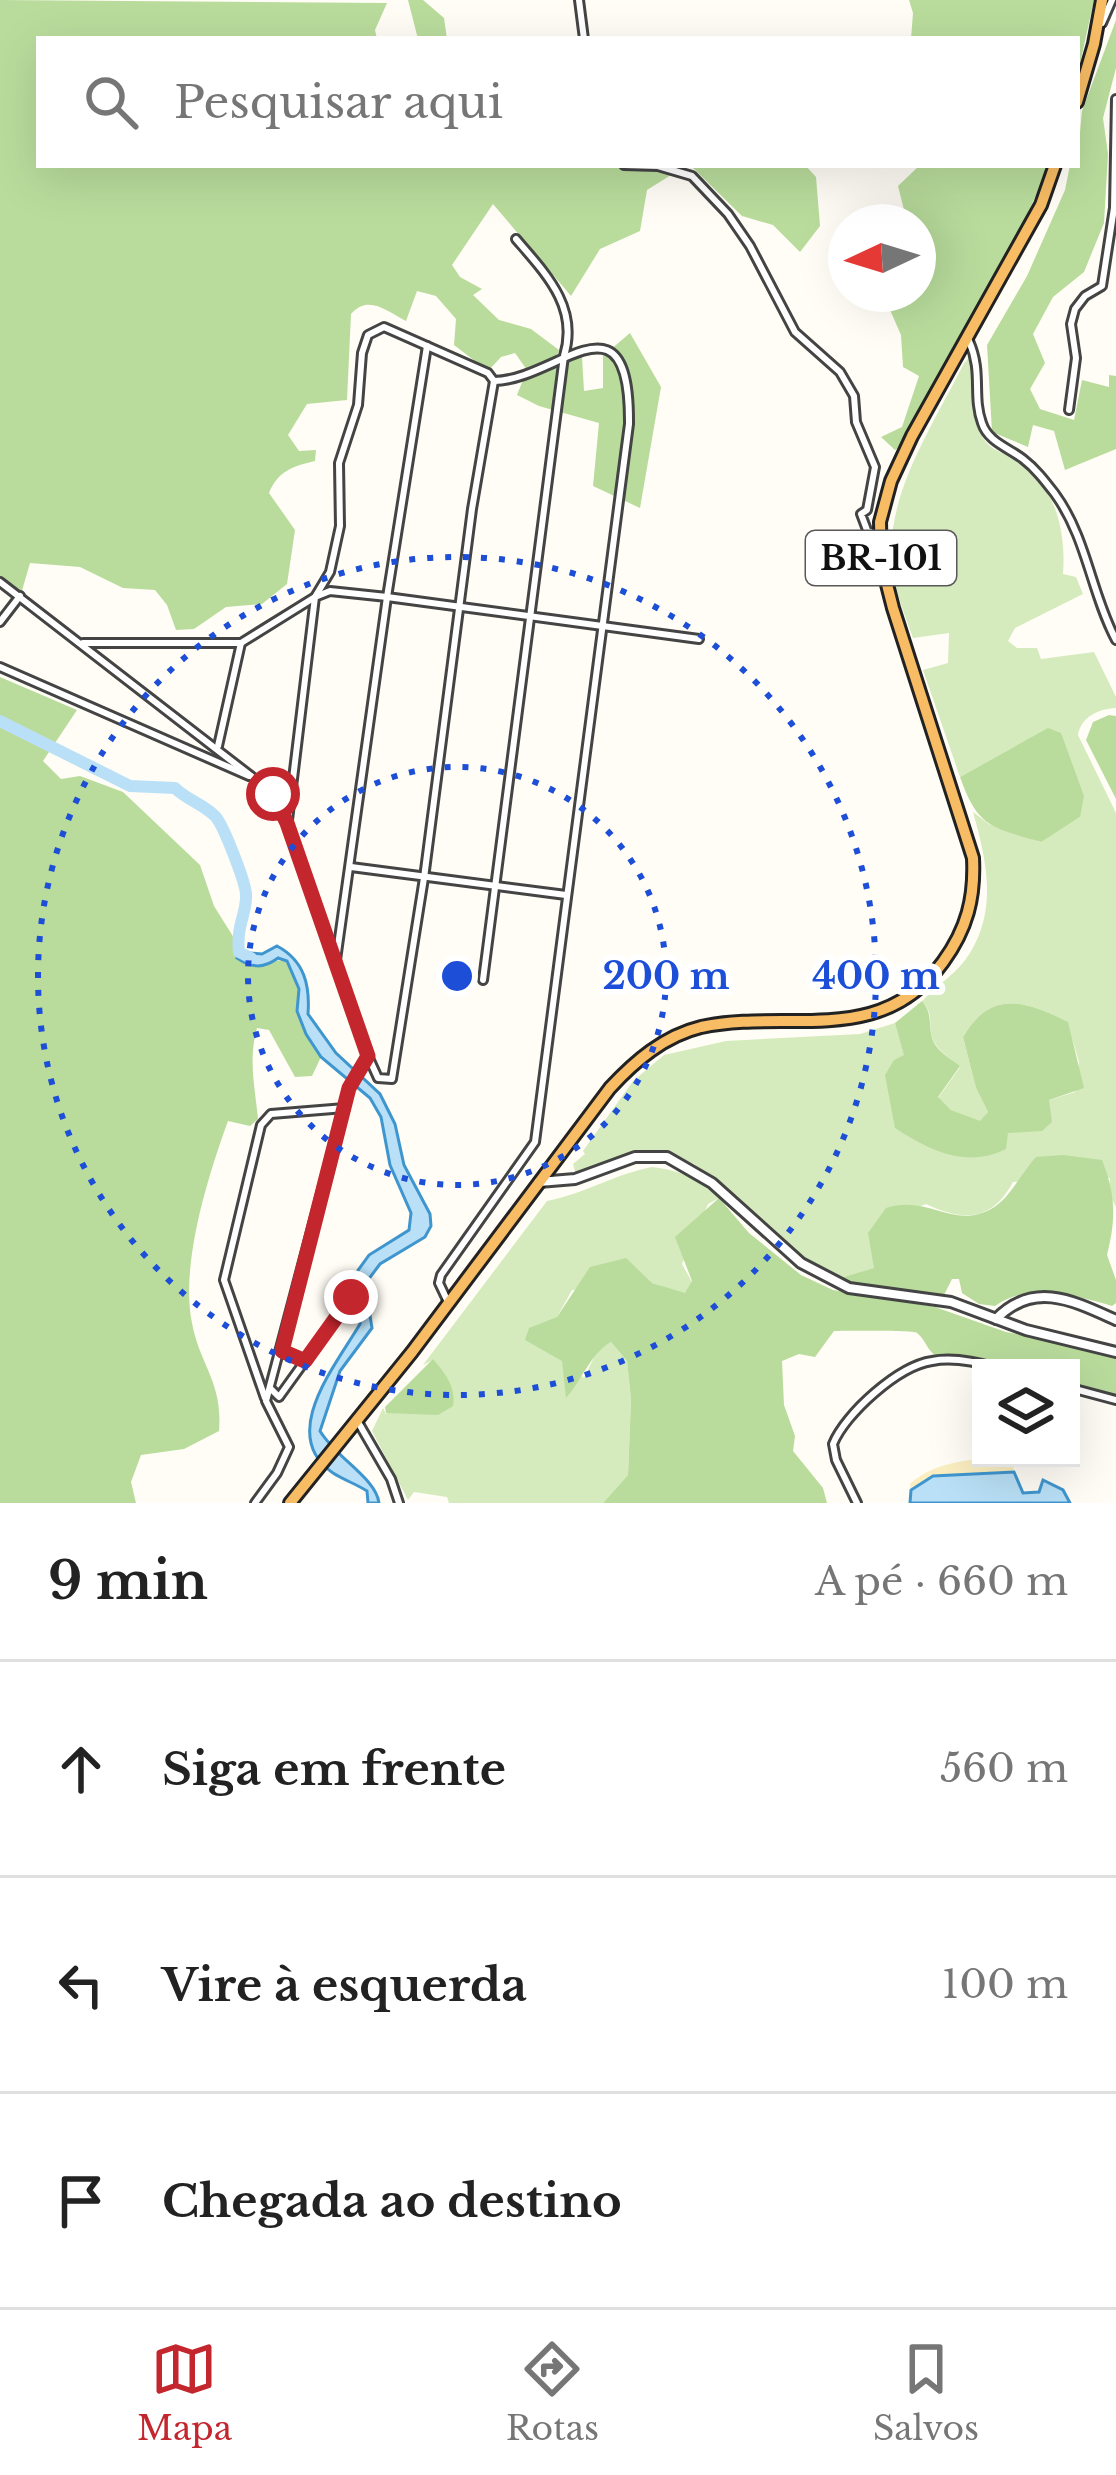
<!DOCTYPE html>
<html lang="pt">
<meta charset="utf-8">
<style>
:root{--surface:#fff;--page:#f6f6f6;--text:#222;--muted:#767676;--line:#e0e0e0;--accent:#c4262e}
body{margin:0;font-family:"Libre Baskerville",serif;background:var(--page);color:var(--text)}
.controls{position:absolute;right:36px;bottom:36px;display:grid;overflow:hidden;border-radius:0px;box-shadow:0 12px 48px #0002}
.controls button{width:108px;height:108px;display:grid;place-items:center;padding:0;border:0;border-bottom:3px solid var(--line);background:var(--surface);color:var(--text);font:60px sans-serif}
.compass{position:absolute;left:828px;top:204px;width:108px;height:108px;border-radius:50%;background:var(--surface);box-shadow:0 12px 48px #0002;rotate:266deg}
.stop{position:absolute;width:36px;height:36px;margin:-27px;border:9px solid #c4262e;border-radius:50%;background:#fff}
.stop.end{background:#c4262e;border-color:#fff;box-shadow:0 3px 12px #0008}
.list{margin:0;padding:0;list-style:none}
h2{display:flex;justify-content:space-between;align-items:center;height:156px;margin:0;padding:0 48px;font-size:51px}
h2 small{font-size:39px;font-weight:400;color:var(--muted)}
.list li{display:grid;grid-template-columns:78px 1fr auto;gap:36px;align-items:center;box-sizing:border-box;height:216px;padding:0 48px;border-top:3px solid var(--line)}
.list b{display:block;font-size:45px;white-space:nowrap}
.list em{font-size:39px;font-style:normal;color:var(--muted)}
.icon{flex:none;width:66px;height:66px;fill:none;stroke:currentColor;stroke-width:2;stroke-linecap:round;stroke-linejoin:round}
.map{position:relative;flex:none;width:1116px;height:1503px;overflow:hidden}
.search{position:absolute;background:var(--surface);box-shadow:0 12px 48px #0002;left:36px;right:36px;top:36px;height:132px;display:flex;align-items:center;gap:30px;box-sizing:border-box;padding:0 42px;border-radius:0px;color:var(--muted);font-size:45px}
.sheet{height:804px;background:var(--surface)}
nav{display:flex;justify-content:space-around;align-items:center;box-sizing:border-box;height:168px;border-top:3px solid var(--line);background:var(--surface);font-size:33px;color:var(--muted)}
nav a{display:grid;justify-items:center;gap:6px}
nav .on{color:var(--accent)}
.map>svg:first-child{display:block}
.green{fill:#d5ebbd}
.forest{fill:#b9dc9c}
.sand{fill:#fbeec1}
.water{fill:#b9e0f7;stroke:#3f96cf;stroke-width:3}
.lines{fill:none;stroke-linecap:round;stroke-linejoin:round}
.river{stroke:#b9e0f7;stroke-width:12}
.minor-casing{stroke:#444;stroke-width:12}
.tertiary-casing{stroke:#444;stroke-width:14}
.trunk-casing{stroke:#222;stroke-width:16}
.minor{stroke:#fff;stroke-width:6}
.tertiary{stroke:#fff;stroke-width:8}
.trunk{stroke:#f7bc64;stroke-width:10}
.route{stroke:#c4262e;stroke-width:15}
.ring{fill:none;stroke:#1d4ed8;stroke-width:6;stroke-dasharray:6 12}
.labels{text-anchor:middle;stroke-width:12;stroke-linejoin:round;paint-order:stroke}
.shield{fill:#fff;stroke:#585858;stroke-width:3}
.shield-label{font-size:33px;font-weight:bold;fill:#111}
.centre{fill:#1d4ed8;stroke:#fff;stroke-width:6}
.ring-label{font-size:36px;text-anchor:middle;font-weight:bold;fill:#1d4ed8;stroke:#fff;stroke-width:12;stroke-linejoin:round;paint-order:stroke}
</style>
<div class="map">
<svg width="1116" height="1503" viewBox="0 0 1116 1503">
<rect width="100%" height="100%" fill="#fffdf5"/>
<g class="green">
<path d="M971 356 975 360C977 381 972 417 982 436 990 452 1008 453 1021 463 1057 489 1066 534 1063 574L1076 577 1083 594 1015 628 1008 641 1017 648H1037L1041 659 1094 652 1116 697V708C1098 709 1081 717 1078 735L1116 813V1207L1109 1194 1110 1178 1013 1182C992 1221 964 1222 926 1204L877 1222 869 1233 875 1268 837 1279 795 1258 694 1164 654 1151 576 1175 573 1164 585 1154 583 1151 633 1081 664 1055 726 1041 860 1034 895 1023 905 1055 895 1128 1007 1133 1049 1100 1075 1092 1079 1062 1067 1022C1026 1001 991 989 963 1037L976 1088 988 1112 980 1122 951 1110 938 1098 960 1067C949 1057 933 1048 931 1033 929 1018 933 1014 922 1001 938 984 958 973 970 953 998 907 986 859 973 812L989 824 1040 842 1080 817 1018 745 960 777 923 670 948 663 949 633 913 638C906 618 897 596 893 575 881 500 932 428 964 363Z"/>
<path d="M652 1167C680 1170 698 1179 719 1198L708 1204 682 1264 692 1282 685 1294 652 1283 572 1290 557 1317 562 1361 584 1378 598 1349 611 1342 627 1361 631 1400 628 1475 603 1503H449L447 1497 414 1492 408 1500 372 1431 383 1408 386 1414 433 1360 423 1365 547 1201C584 1194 615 1174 652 1167Z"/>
</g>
<g class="forest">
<path d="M0 0 387 3 375 30 377 39H39V165H687L647 190 640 231 600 249 571 296 493 204 452 265 460 277 482 289 473 295 499 320 531 329 559 350 556 358 582 357 584 391 603 388V356L630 333 661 387 640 508 593 486 599 423 539 406 517 395 527 370 515 353 501 357 488 371 454 345 456 319 436 296 417 291 406 321C387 311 368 294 351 314L347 400 307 404 288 435 299 451 316 450 315 461C293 466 278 471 269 493L295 530 287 584 262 604 226 607 194 629 176 630 167 605 155 590 123 588 80 567 30 563 21 594 0 578Z"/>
<path d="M408 0H423L444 18 447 39H418Z"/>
<path d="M909 0H1094L1077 77V39H911L913 13Z"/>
<path d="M1116 20V68L1103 118 1108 154 1104 223 1084 272 1053 297 1033 334 1045 363 1030 389 1040 409 1074 420 1082 380 1109 387V375L1116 376V449L1065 470 1054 431 1033 425 1028 447 992 432 987 345 1027 276 1065 190 1070 165H1077L1082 111Z"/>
<path d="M690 165H805L816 177 820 226 800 252 773 225 742 216Z"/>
<path d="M920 165H1049L1006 264 905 444 895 450 881 437 902 427 919 376 903 367 901 335 883 294H918V222H907L898 186Z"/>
<path d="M0 677 77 710 43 761 61 779 80 776 123 792 200 865 214 906 234 938 237 958 287 961 300 989 297 1012 321 1057 312 1076 295 1077 269 1030 257 1028C248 1059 255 1088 258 1119L250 1126 228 1121C208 1176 180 1265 192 1323 200 1366 223 1382 219 1431L184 1449 141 1455 131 1482 136 1503H0Z"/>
<path d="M1109 715 1116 716V799L1086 740 1093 722Z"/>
<path d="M1048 728 1061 733 1084 796 1080 817 1041 842C991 827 978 828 960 777Z"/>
<path d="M922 1001C933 1014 928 1023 932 1038 936 1051 951 1059 960 1066L938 1097 951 1110 980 1121 988 1112 976 1088 963 1037C991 989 1026 1001 1068 1022L1084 1088 1049 1100 1052 1122 1042 1131 1008 1133 1006 1149C966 1169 929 1150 895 1128L885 1075 894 1060 904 1055 895 1023Z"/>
<path d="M1063 1155 1102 1160C1116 1195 1116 1219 1107 1255L1116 1280V1303L1112 1306C1076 1295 1028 1282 995 1306L979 1304 962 1293 959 1279H952L944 1295 883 1293 837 1279 874 1268 868 1233 886 1208C929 1194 952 1230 991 1209 1009 1200 1022 1172 1036 1157Z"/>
<path d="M719 1198 749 1233 801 1275 833 1290 935 1307 1006 1332 1100 1350 1116 1358V1399L1071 1387V1368H1004L969 1358 936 1356C927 1350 925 1339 917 1333 913 1330 844 1331 834 1331L815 1357 799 1354 782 1361 784 1405 795 1436 793 1451 823 1488 827 1503H603L628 1475 631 1400 627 1361 611 1342C591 1353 582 1380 566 1398L562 1361 525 1340 529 1328 557 1317 590 1267 626 1258 652 1283 685 1293 692 1281 675 1237Z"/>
<path d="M433 1359C445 1373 456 1387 453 1406L438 1415 386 1413 385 1407Z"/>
</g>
<path class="sand" d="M1012 1458 1014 1472 934 1476 911 1490 910 1484C936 1460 978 1458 1012 1458Z"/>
<g class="water">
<path d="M277 946C305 961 310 986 308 1014L336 1053 380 1094 395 1124 404 1165 430 1214 431 1226 425 1237 380 1264 365 1284 372 1328 340 1371 320 1431C336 1458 376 1478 379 1503H368L367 1491C356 1484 344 1480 333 1473 277 1435 336 1365 360 1324L362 1313 351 1280 369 1255 409 1230 411 1213 390 1165 381 1117 370 1098 321 1057 306 1034 297 1011 299 989 287 961 278 958C263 969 252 968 237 958L239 952 262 954Z"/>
<path d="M1014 1472 1023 1493 1039 1492 1043 1480 1063 1490 1070 1503H910L911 1490 933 1476Z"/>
</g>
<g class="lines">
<path class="river" d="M0 721 130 786 175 788C187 800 203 804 215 816 223 824 246 883 246 895 247 913 236 925 239 952L251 958"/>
<g class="minor-casing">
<g id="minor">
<path d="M579 0 584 39"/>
<path d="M1102 23 1112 0"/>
<path d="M624 165 658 166 692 176 728 214 750 246 795 332 840 372 854 396 856 422 875 467 867 510 861 514 867 530 879 537"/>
<path d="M969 341C983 373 972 395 982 423 988 442 1009 448 1023 459 1036 469 1045 481 1055 494 1087 538 1091 593 1116 640"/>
<path d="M427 346 387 597 699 639"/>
<path d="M1069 410 1076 358 1071 324 1075 309 1085 296 1102 286 1114 208 1116 99"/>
<path d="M0 582 273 793 287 823 368 1056 349 1088 266 1401 289 1447 277 1473 255 1503"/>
<path d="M0 622 20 596"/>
<path d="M83 643H241L218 746"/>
<path d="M241 643 315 597 330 572 340 526 339 463 358 405 362 353 368 335 384 327 488 373 494 381 472 509 424 878 392 1079 378 1078 368 1056"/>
<path d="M0 667 249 776"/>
<path d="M288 820 315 597 330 591 387 597 336 960"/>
<path d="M351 867 566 895"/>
<path d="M483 980 564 356C579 307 546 274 516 239"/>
<path d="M448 1302 439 1283 441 1275 535 1142 629 424C630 285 558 380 494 381"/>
<path d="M282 1351 305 1361"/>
<path d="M1071 1388 1116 1400"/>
<path d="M271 1389 279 1397 351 1297"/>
<path d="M265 1398 224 1280 261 1125 271 1114 345 1108"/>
<path d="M358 1422 391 1479 399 1503"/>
<path d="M857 1503 836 1460 833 1444C845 1414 898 1366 932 1361 953 1357 977 1362 997 1368"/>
</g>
</g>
<g class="tertiary-casing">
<g id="tertiary">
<path d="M539 1182 575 1179 635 1157H667L712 1183 801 1263 849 1288 951 1302 1026 1330 1116 1352"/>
<path d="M996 1319C1034 1280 1074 1301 1116 1320"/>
</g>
</g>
<g class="trunk-casing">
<g id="trunk">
<path d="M1077 102 1094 44 1102 0"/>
<path d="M290 1503 412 1352 610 1088C635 1061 664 1036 701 1027 788 1008 880 1049 943 962 967 929 975 898 973 858L893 608 881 561 880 522 891 481 912 436 1041 205 1055 165"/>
</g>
</g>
<use href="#minor" class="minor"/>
<use href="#tertiary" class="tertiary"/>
<use href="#trunk" class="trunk"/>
</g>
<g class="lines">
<path class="route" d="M273 794 287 823 368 1056 349 1088 282 1351 305 1361 351 1297"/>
</g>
<g class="ring">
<circle cx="457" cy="976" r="209"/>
<circle cx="457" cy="976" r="419"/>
</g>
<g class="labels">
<rect class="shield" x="806" y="531" width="150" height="54" rx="9"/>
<g class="shield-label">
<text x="881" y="570">BR-101</text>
</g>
</g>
<circle cx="457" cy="976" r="18" class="centre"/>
<g class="ring-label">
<text x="666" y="989">200 m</text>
<text x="876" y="989">400 m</text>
</g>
</svg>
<div class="controls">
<button><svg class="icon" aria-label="layers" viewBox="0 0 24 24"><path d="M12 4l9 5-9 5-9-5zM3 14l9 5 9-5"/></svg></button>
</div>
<svg class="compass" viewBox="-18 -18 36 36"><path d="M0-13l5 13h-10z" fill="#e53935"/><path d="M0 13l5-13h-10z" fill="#767676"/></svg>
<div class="stop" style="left:273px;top:794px"></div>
<div class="stop end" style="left:351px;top:1297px"></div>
<div class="search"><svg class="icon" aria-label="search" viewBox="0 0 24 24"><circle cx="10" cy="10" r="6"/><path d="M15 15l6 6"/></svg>Pesquisar aqui</div>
</div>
<section class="sheet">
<h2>9 min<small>A pé · 660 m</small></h2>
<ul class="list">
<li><svg class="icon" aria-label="ahead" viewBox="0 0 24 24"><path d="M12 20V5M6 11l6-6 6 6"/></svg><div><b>Siga em frente</b></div><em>560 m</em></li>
<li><svg class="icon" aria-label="left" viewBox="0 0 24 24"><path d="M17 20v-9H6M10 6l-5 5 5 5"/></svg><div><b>Vire à esquerda</b></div><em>100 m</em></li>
<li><svg class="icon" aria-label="arrive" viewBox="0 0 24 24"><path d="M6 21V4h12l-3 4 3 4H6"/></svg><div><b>Chegada ao destino</b></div></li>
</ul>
</section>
<nav>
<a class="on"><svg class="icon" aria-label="map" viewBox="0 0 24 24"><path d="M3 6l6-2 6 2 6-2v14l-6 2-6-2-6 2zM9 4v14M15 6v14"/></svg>Mapa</a>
<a><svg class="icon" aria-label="directions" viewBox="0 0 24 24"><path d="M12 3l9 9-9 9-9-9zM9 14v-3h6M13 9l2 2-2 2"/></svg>Rotas</a>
<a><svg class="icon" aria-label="saved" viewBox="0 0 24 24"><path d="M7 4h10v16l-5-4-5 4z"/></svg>Salvos</a>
</nav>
